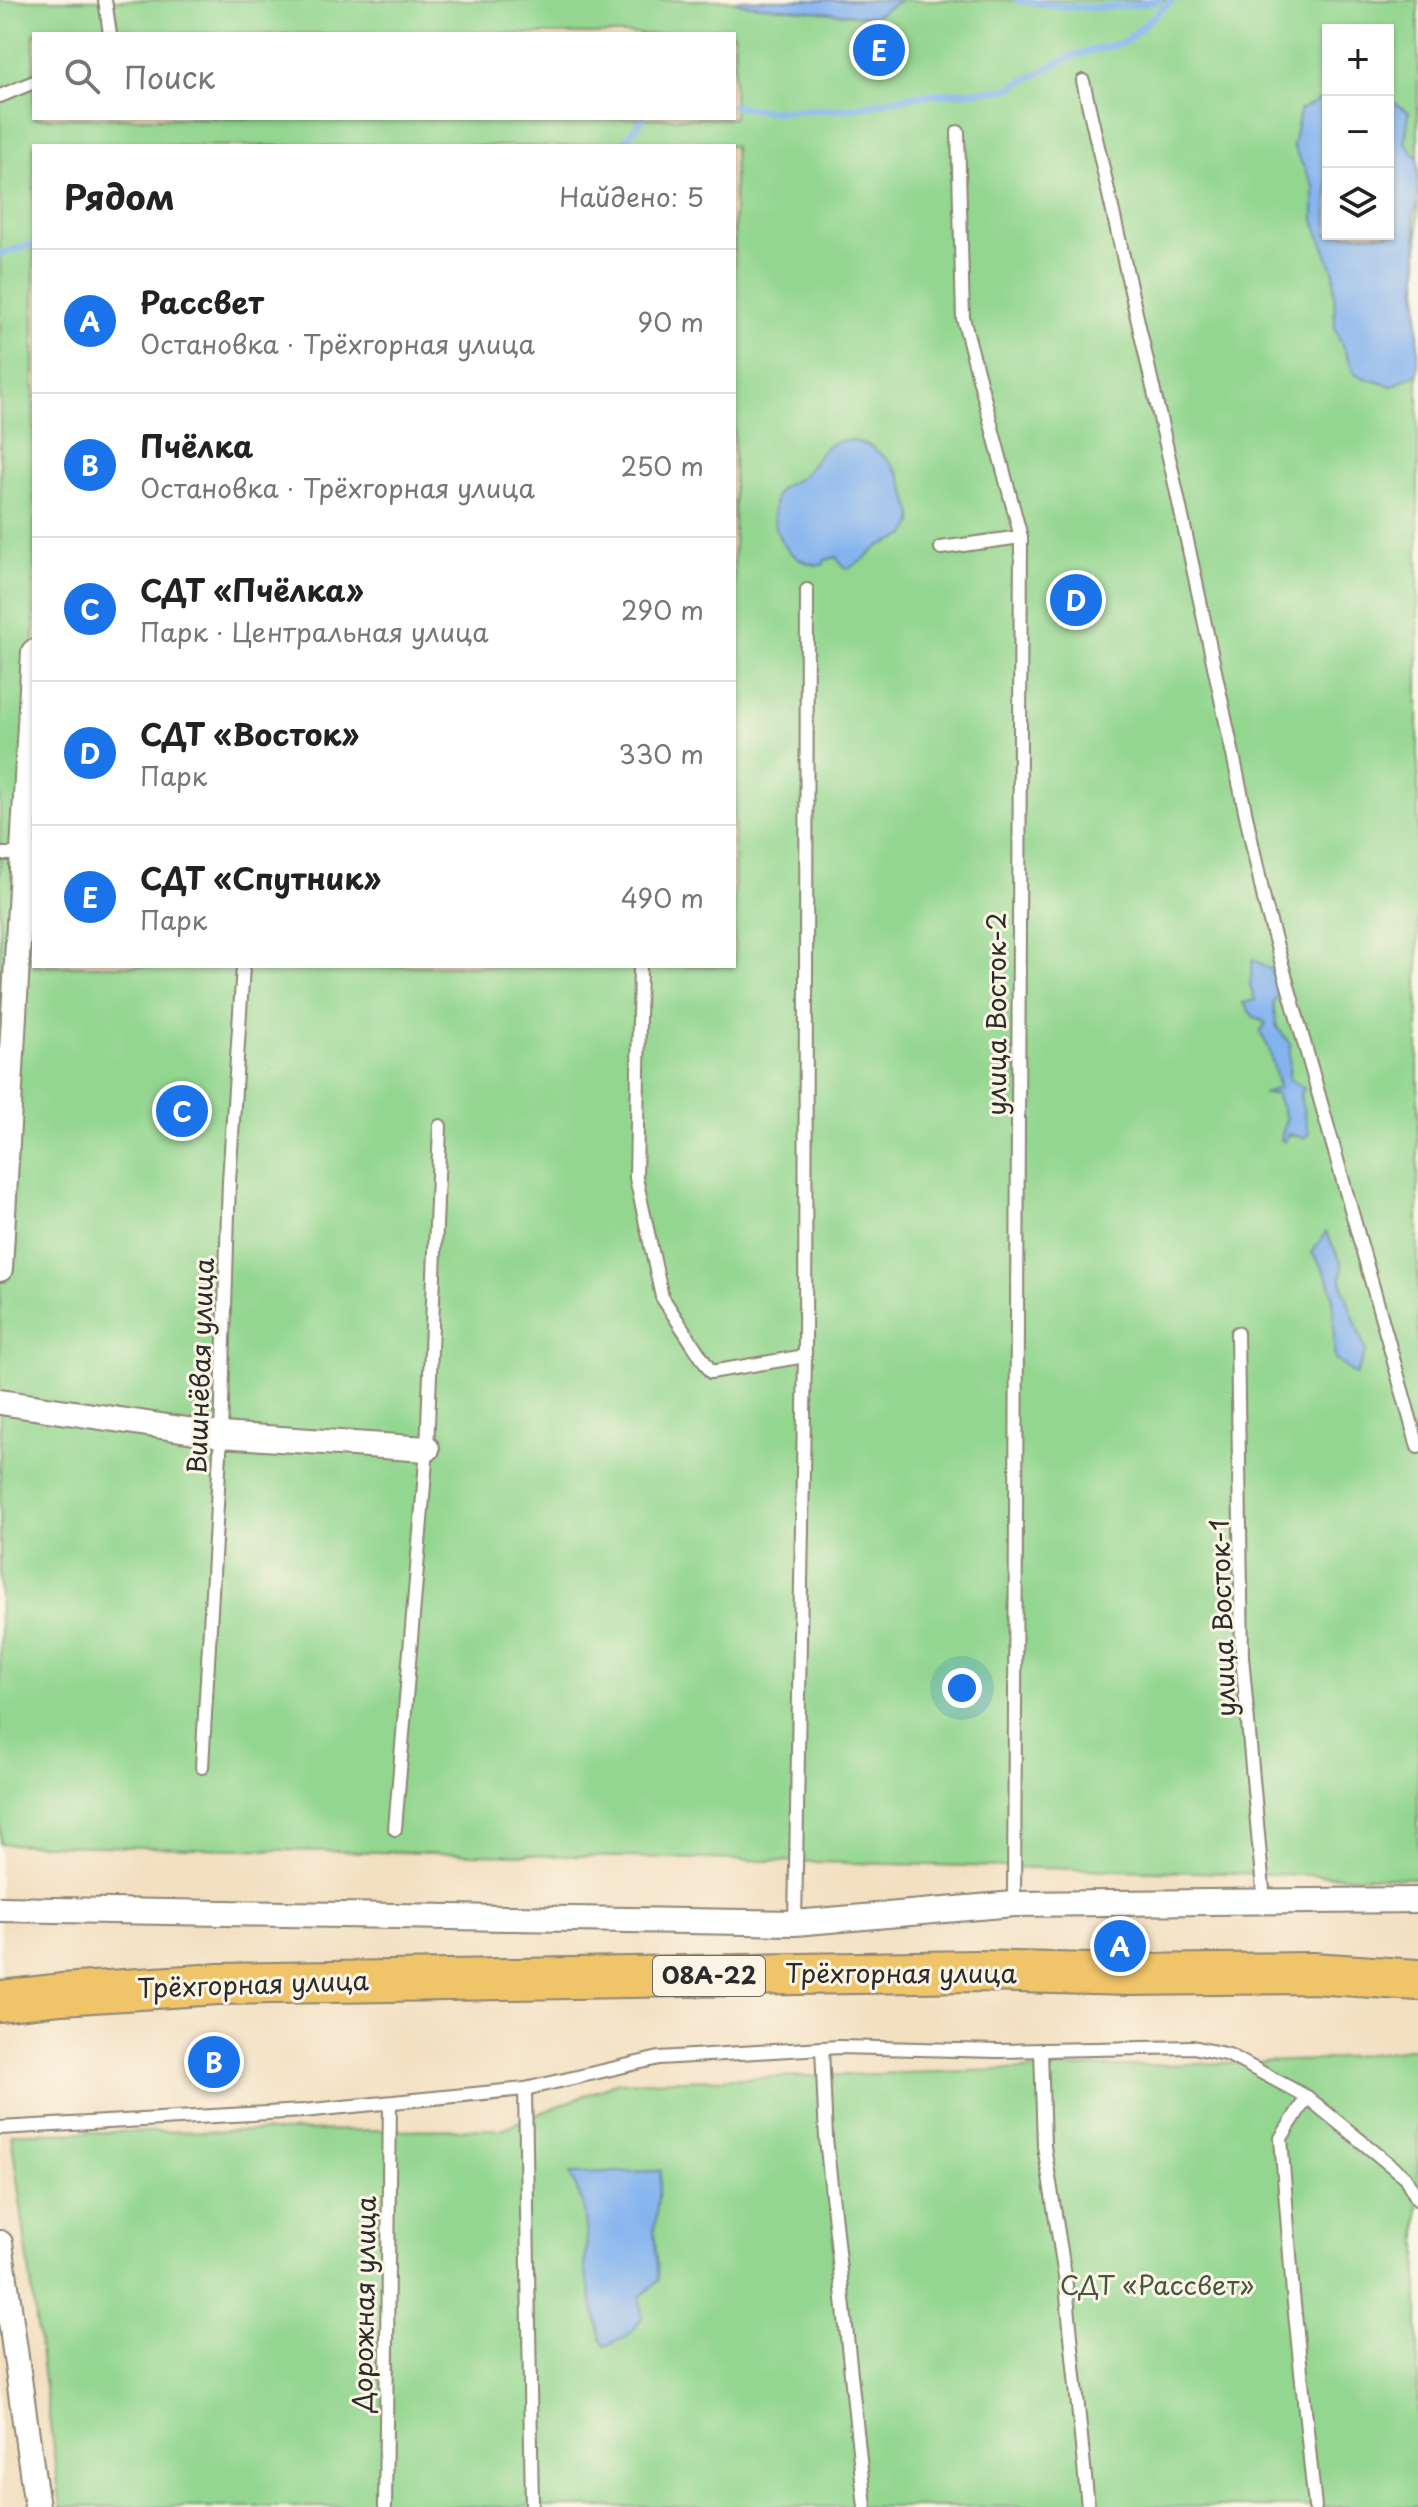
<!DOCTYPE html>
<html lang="ru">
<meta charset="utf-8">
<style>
:root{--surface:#fff;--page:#f6f6f6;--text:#222;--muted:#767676;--line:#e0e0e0;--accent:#1a73e8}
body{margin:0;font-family:"Playpen Sans",sans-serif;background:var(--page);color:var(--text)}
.controls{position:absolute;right:24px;top:24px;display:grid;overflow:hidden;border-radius:0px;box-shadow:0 2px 6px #0004}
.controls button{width:72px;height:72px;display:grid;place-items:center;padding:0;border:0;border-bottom:2px solid var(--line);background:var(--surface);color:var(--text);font:40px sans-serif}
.you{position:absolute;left:962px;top:1688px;width:28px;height:28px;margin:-20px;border:6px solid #fff;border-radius:50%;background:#1a73e8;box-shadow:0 0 0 12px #1a73e833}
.badge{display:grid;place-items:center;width:52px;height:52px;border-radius:50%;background:var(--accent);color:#fff;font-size:26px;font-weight:700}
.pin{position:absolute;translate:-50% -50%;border:4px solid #fff;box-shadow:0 2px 8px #0006}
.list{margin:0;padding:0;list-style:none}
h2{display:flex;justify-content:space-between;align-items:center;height:104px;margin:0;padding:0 32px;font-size:34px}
h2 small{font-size:26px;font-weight:400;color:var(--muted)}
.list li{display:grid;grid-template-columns:52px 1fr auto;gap:24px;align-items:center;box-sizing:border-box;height:144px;padding:0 32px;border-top:2px solid var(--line)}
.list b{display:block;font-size:30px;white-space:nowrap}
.list p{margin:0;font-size:26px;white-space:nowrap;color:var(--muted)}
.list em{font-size:26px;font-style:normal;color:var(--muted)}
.icon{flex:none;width:44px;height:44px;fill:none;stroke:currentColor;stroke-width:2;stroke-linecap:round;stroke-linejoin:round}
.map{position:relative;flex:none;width:1418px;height:2507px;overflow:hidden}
.search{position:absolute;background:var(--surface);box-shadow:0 2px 6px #0004;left:32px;top:32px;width:704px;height:88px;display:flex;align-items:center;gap:20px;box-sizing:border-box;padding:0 28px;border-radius:0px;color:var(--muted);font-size:30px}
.panel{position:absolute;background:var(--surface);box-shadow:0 2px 6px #0004;left:32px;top:144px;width:704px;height:824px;border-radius:0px}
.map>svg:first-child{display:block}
.green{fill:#92d68f;stroke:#5e805d;stroke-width:2;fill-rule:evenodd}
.water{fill:#84b4ef;stroke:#58708d;stroke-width:2}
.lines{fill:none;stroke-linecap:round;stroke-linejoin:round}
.stream{stroke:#84b4ef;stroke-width:7}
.service-casing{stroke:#8e8576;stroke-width:16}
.minor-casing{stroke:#8e8576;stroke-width:28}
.trunk-casing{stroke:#8e8576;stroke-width:44}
.service{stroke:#fff;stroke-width:12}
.minor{stroke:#fff;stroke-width:24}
.trunk{stroke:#f0c469;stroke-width:40}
.labels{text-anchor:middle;stroke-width:6;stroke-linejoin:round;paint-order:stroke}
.shield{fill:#fcf5e5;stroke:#6a6863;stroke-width:2}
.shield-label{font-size:24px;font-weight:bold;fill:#2b2b2b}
.street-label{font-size:26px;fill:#2b2b2b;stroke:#fcf5e5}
.park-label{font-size:26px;fill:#455644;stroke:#fcf5e5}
</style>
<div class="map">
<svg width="1418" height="2507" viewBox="0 0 1418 2507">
<rect width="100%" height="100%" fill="#fcf5e5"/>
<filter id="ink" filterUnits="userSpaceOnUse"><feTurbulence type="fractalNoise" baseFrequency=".0125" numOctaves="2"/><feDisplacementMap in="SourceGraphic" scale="16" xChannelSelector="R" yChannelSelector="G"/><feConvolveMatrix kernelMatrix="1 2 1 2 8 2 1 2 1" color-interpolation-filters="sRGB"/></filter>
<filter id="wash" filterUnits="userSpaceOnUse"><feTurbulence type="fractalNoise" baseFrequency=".006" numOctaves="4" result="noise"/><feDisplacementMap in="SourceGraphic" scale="32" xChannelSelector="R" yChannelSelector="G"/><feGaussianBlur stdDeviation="1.8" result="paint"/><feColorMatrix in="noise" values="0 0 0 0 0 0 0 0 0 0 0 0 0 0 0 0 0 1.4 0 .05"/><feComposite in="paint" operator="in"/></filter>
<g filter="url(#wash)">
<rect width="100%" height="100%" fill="#f2dfc0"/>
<g class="green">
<path d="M0 0H1418V1878L666 1858 0 1844ZM1328 30H1388V234H1328ZM34 34H734V118H34ZM34 146H734V966H34Z"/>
<path d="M1418 2048V2507H61L11 2133 501 2129 618 2082 1321 2060Z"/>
</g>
<g class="water">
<path d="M735 0H901L873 17 741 4Z"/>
<path d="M1328 95V234H1388V99L1409 112 1405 142 1418 158V202L1413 215C1418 234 1418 258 1418 278 1417 288 1415 294 1418 303V373L1392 386 1355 375 1335 329 1334 273 1314 220V187L1293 146 1300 110Z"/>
<path d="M851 440 870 446 888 460 900 475 913 515V524L905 536 879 546 863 560 847 569 836 557 825 560 823 565C791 566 767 532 775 499 778 484 792 484 803 476 812 467 817 454 827 447 834 441 843 441 851 440Z"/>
<path d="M1253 959 1271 970 1280 992 1273 1004 1277 1027 1290 1044 1289 1079 1304 1088 1300 1096 1309 1134 1304 1138 1289 1134 1285 1142 1281 1140 1286 1118 1276 1094H1263L1279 1088 1269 1048 1260 1032 1266 1023 1254 1017 1243 1003 1255 1000 1250 985Z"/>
<path d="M1326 1232 1342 1264 1341 1281 1366 1352 1356 1375 1335 1360C1330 1315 1344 1292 1312 1253Z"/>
<path d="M661 2171 654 2231 659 2280 640 2297 642 2319 627 2337 605 2346 601 2338 585 2269 587 2236 583 2204 570 2173Z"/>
</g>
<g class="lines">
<g class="stream">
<path d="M1017 0C1071 8 1105 12 1159 0"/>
<path d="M734 106 767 111 848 109 913 96 1008 89 1072 56 1125 42 1172 0"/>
<path d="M621 146 643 118"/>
<path d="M0 254 34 244"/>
</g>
</g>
</g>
<g filter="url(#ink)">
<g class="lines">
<g class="service-casing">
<g id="service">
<path d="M105 0 110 34"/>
<path d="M1083 81 1173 475 1265 904 1418 1447"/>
<path d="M0 96 34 82"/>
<path d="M958 132 963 318 1021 537 1014 1904"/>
<path d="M941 548 1021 537"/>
<path d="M0 854H25"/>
<path d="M640 966 636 1178 662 1297 711 1372 805 1356"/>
<path d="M1237 1333 1242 1656 1264 1901"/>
<path d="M202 1767 221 1435 229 1181 243 966"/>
<path d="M395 1829 427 1449 440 1126"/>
<path d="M795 1923 805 1356 807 590"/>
<path d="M822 2048 826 2138 865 2507"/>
<path d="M1041 2050 1044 2146 1065 2276 1088 2507"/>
<path d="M525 2089 532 2507"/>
<path d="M1307 2097 1281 2138 1293 2294 1315 2507"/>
<path d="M0 2128 303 2111 525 2089 659 2058 839 2047 998 2051 1193 2047 1229 2055 1307 2097 1405 2177 1418 2200"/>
<path d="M385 2507 390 2103"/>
</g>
</g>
<g class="minor-casing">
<g id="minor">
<path d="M0 1269 34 652"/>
<path d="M0 1402 221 1435 427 1449"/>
<path d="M0 1909 795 1923 1014 1904 1418 1900"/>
<path d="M0 2243 37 2507"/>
</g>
</g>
<g class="trunk-casing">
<path id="trunk" d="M0 2001 61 1994 218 1984 976 1971 1130 1975 1313 1973 1418 1980"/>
</g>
<use href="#service" class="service"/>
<use href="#minor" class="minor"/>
<use href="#trunk" class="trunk"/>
</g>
</g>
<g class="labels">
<rect class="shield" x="653" y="1956" width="112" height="40" rx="6"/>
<g class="shield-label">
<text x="709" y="1984">08А-22</text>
</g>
<g class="street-label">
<text transform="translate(997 1014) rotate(-90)" y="9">улица Восток-2</text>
<text transform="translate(201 1366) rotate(-88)" y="9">Вишнёвая улица</text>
<text transform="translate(1223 1618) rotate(-92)" y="9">улица Восток-1</text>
<text x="901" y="1983">Трёхгорная улица</text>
<text transform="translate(253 1985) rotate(-2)" y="9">Трёхгорная улица</text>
<text transform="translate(365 2304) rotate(-89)" y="9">Дорожная улица</text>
</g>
<g class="park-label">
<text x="1157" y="2295">СДТ «Рассвет»</text>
</g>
</g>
</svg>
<div class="controls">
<button>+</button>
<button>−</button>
<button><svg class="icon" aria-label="layers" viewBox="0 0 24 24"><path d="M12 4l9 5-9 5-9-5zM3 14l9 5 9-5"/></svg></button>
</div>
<div class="you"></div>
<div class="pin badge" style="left:1120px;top:1946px">A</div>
<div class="pin badge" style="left:214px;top:2062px">B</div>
<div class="pin badge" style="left:182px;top:1111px">C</div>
<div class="pin badge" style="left:1076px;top:600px">D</div>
<div class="pin badge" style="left:879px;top:50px">E</div>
<div class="search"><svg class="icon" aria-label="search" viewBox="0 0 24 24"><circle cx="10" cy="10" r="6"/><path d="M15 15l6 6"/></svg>Поиск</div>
<section class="panel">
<h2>Рядом<small>Найдено: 5</small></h2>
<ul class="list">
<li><span class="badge">A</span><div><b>Рассвет</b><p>Остановка · Трёхгорная улица</p></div><em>90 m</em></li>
<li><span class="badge">B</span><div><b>Пчёлка</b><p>Остановка · Трёхгорная улица</p></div><em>250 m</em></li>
<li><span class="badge">C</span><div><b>СДТ «Пчёлка»</b><p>Парк · Центральная улица</p></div><em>290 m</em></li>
<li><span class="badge">D</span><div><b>СДТ «Восток»</b><p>Парк</p></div><em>330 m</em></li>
<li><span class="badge">E</span><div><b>СДТ «Спутник»</b><p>Парк</p></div><em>490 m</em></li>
</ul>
</section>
</div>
